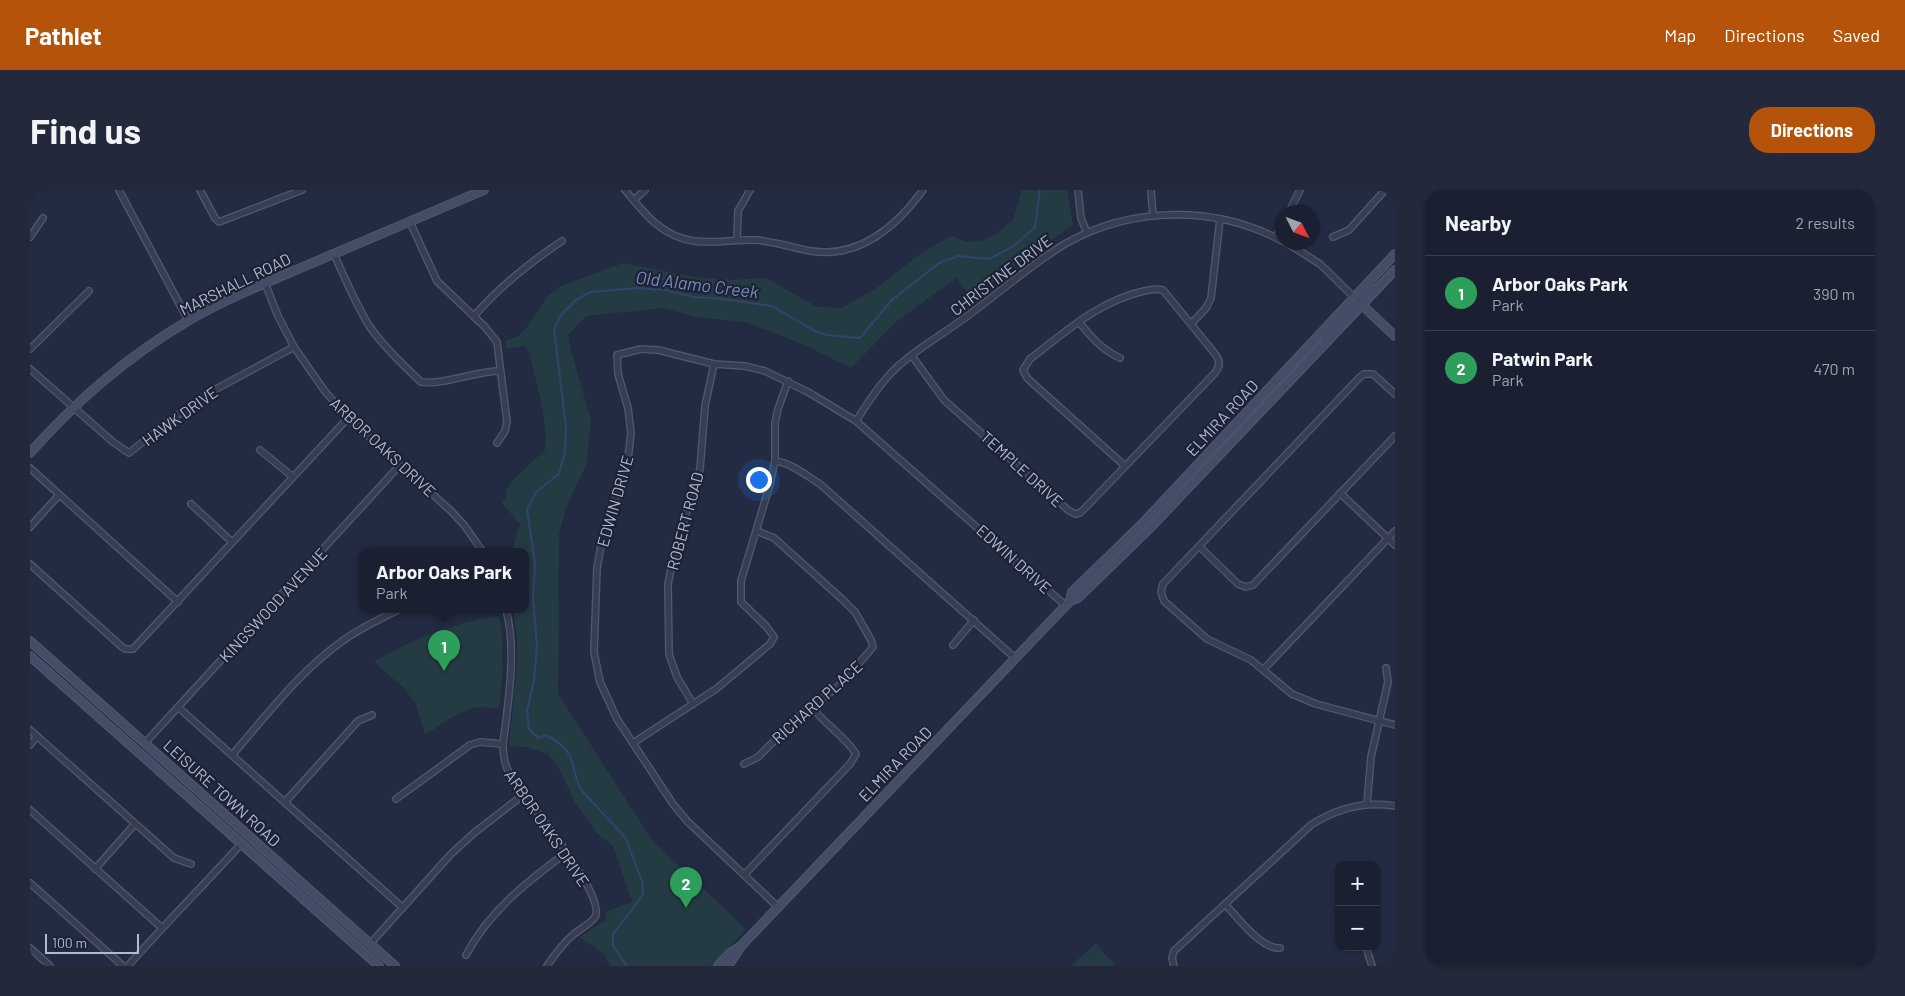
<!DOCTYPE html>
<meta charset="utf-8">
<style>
:root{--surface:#1a2032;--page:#23283a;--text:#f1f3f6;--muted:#9fa3ac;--line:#383e4d;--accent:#b45309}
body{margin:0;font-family:Barlow,sans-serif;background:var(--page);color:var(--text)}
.controls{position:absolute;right:15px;bottom:15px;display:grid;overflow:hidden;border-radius:10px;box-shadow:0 1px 4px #0004}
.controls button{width:45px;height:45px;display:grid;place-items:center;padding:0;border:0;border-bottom:1px solid var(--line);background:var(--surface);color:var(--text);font:25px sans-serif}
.compass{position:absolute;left:1245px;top:15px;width:45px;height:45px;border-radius:50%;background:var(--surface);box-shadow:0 1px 4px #0004;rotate:132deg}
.scale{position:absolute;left:15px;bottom:12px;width:94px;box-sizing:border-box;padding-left:5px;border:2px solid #b4bacc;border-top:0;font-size:14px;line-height:18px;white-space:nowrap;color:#b4bacc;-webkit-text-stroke:4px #1c2337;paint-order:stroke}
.you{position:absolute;left:728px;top:289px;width:18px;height:18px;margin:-12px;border:4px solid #fff;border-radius:50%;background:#1a73e8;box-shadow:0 0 0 8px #1a73e833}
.badge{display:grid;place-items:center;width:32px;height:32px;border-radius:50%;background:var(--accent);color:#fff;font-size:16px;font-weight:700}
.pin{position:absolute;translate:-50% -41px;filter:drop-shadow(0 1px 2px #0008)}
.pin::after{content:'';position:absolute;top:26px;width:18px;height:15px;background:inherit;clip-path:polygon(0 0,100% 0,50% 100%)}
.popup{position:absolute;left:329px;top:358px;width:170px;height:65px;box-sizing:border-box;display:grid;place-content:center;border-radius:10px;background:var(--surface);filter:drop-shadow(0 1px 4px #0005);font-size:16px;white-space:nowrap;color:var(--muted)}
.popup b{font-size:19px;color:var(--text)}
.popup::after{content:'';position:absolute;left:50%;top:100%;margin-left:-10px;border:10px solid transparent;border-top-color:var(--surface)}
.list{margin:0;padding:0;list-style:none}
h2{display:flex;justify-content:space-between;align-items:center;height:65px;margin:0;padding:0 20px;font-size:21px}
h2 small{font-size:16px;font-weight:400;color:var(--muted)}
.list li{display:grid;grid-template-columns:32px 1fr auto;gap:15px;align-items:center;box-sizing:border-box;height:75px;padding:0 20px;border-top:1px solid var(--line)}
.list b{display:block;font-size:19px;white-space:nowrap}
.list p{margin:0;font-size:16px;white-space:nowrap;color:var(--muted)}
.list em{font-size:16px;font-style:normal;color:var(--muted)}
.map{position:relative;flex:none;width:1365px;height:776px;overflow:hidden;border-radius:20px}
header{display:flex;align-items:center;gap:30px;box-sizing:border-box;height:70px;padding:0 25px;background:var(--accent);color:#fff}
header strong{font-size:24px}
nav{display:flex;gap:28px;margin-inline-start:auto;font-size:18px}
.intro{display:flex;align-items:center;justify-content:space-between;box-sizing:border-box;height:120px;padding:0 30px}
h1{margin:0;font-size:35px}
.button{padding:12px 22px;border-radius:20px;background:var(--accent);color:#fff;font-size:18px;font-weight:700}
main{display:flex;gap:30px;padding:0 30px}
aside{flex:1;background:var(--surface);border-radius:20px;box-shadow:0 1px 4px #0004}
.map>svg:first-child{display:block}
.green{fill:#253b44}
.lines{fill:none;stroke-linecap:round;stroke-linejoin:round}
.stream{stroke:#35436b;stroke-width:2}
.street-casing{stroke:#52596c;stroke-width:8}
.secondary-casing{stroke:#52596c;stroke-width:10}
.street{stroke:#373e52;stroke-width:5.5}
.secondary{stroke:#454c66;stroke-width:8}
.labels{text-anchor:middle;stroke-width:4.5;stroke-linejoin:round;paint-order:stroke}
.street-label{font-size:16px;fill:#b4bacc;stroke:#1c2337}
.water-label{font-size:18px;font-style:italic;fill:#7989b7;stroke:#1c2337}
</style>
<header>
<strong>Pathlet</strong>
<nav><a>Map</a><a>Directions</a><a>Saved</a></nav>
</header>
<div class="intro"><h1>Find us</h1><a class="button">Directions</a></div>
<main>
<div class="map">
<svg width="1365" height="776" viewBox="0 0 1365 776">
<rect width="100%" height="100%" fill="#232b43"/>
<g class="green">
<path d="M992 0H1037L1043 35 971 85 942 108 926 88 867 131 821 178 777 156 715 132 666 127 633 118 556 126 538 145 541 160 561 231 556 276 537 315 529 344 528 504 622 650 716 739 681 776H580L574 764 550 747 575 731 577 721 602 712 583 656 567 643 544 611 531 582 518 564 496 557 479 556 487 473V448L483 420H495V362H481L490 334 472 313 476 308 475 302 483 290 515 260 516 245 512 216 499 161 495 156 476 159 475 151 488 146 497 137 517 107 529 97 593 73 670 88 702 90 736 88 787 117 812 118 848 97 894 61 922 46 937 52 951 51 963 46 983 30Z"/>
<path d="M469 426C475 457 473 486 469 518L445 517 424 526 395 545 386 514 374 498 344 472C383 448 424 433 469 426Z"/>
<path d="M1066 753 1074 764 1085 773 1082 776H1041Z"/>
</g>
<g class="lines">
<path class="stream" d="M597 776 583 756V744L613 705 612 691 595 647 551 600C538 572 549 563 516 545L508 548 499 539 497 521 504 490 507 456 503 408 505 374 497 320 506 302 529 284 535 262 536 237 524 139 530 126 546 110 561 102 607 98 635 100 664 107 693 109 742 116 783 140 797 145 830 148 862 110 909 73 928 66 959 69 984 56 1005 37 1010 0"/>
<g class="street-casing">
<g id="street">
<path d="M89 0 158 130"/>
<path d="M170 0 185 28 189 32 272 0"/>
<path d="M595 0C614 23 632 47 664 51 684 54 705 49 725 50 744 51 763 58 781 61 829 69 867 36 893 0"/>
<path d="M1048 0 1051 28 1057 43"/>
<path d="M1121 0 1123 26"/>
<path d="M604 10 615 0"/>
<path d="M1259 22 1270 0"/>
<path d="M380 32 407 91 455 137 467 152 477 232 475 241 467 253"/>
<path d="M0 47 13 28"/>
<path d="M1246 47 1252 34"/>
<path d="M1303 47 1319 40 1355 0"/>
<path d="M707 50 708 21 720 0"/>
<path d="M1255 52 1290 74 1332 115"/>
<path d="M304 64C314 87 325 112 338 134 350 153 374 176 391 192 417 195 444 181 470 181"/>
<path d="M235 93 248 126 264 157 294 200 318 228 421 321 434 335 453 362"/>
<path d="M444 126C470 96 499 73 532 51"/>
<path d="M1049 132C1062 148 1071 159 1090 168"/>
<path d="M1161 134 1176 118 1181 108 1190 29"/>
<path d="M0 159 59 101"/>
<path d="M882 166 914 210 1038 320 1045 324 1050 323 1057 316 1183 185C1189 179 1191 172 1186 165L1133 100C1126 98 1120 100 1114 101 1069 111 1035 142 1000 169L993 180 997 188 1095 276"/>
<path d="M0 179 83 252 99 263 139 231 186 199 264 157"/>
<path d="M1365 204 1343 184H1334L1329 188 1133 394 1131 402 1134 411 1177 449 1221 470 1262 504 1286 514 1365 535"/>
<path d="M826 231C837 214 848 196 862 182 883 160 919 141 944 121 974 99 1003 73 1035 54 1101 16 1186 15 1252 51"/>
<path d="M230 260 263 287"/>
<path d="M745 271C761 273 776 285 790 294L985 468"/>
<path d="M0 278 148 412"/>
<path d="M1310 303 1365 355"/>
<path d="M161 314 202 352"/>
<path d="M0 337 29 305"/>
<path d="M1170 357 1208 394 1216 397 1223 395 1365 246"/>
<path d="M0 374 92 457 95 459H103L318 228"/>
<path d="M476 420C487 458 478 514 473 554 473 569 476 579 484 592 498 611 577 706 565 727 560 734 550 739 544 744 533 753 525 764 517 776"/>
<path d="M923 455 944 430"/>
<path d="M1233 480 1365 341"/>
<path d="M663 514 647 487 639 464 638 394 644 363 670 279 675 216 684 174"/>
<path d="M148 517 372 717"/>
<path d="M0 540 144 668 161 674"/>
<path d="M115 553 370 275"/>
<path d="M603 553 686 499 740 454 744 447 736 436 711 412V391L740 294 745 271V233L748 219 758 191"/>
<path d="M0 555 7 546"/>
<path d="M202 565C236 526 269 482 311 452 328 439 348 430 368 420"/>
<path d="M714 574 728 567 773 522 796 506 812 493 843 457 841 450 825 422 813 410 744 348 727 341"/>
<path d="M366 609 440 555 450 552 473 554"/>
<path d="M255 612 328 531 342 525"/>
<path d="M1337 614 1341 567 1358 492 1356 478"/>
<path d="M0 620 132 738"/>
<path d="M65 679 105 634"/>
<path d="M714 685 820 574 826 564C815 546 794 534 781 516"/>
<path d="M0 693 93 776"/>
<path d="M1195 714C1207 727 1232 760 1250 758"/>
<path d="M748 717 657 631 643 614 587 529 570 492 564 462 567 378 571 356 598 269 601 243 598 218 588 184 587 165 611 159 628 160 684 174 715 176 735 181 778 202 826 231 1035 415"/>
<path d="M340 754 421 664 444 643 493 605"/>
<path d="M1336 757 1342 776"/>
<path d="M0 758 20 776"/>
<path d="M436 765C459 721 498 691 537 662"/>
<path d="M98 776C135 734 174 695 211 654"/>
<path d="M1144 776 1142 768 1144 761 1281 635C1307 618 1334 611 1365 616"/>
</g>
</g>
<g class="secondary-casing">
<g id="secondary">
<path d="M1340 97 1334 104 1332 115 1365 146"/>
<path d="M1295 148 1324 115V107"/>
<path d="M0 263C45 212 97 167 156 132 195 109 238 92 280 74 338 49 396 25 454 0"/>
<path d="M1040 411 1048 408 1120 338 1365 80"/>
<path d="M0 451 365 776"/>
<path d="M0 466 349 776"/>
<path d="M688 776 699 764 711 756 1040 411 1042 402 1113 333 1365 64"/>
<path d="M698 776 710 758"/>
</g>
</g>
<use href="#street" class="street"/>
<use href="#secondary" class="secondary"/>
</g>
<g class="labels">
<g class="street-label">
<text transform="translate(971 85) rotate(-37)" y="6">CHRISTINE DRIVE</text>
<text transform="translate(205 94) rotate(-26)" y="6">MARSHALL ROAD</text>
<text transform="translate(150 226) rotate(-36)" y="6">HAWK DRIVE</text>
<text transform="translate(1192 228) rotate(-47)" y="6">ELMIRA ROAD</text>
<text transform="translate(353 257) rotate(43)" y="6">ARBOR OAKS DRIVE</text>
<text transform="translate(992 279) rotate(42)" y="6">TEMPLE DRIVE</text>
<text transform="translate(585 311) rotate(-74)" y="6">EDWIN DRIVE</text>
<text transform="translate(655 331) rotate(-75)" y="6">ROBERT ROAD</text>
<text transform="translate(984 369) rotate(42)" y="6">EDWIN DRIVE</text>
<text transform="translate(243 415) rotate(-47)" y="6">KINGSWOOD AVENUE</text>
<text transform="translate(787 512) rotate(-42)" y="6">RICHARD PLACE</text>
<text transform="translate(865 574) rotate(-46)" y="6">ELMIRA ROAD</text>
<text transform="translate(192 603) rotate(42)" y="6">LEISURE TOWN ROAD</text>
<text transform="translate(517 638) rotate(56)" y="6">ARBOR OAKS DRIVE</text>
</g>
<g class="water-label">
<text transform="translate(667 95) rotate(7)" y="6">Old Alamo Creek</text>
</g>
</g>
</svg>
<div class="controls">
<button>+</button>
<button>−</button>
</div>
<svg class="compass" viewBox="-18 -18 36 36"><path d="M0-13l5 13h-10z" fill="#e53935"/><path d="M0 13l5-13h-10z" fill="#9fa3ac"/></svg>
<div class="scale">100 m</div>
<div class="you"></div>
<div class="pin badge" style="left:414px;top:481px;background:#2e9e5b">1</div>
<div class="popup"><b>Arbor Oaks Park</b>Park</div>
<div class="pin badge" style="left:656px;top:718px;background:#2e9e5b">2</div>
</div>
<aside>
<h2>Nearby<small>2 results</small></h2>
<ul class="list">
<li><span class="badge" style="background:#2e9e5b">1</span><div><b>Arbor Oaks Park</b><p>Park</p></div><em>390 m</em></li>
<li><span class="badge" style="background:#2e9e5b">2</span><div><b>Patwin Park</b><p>Park</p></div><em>470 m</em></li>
</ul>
</aside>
</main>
